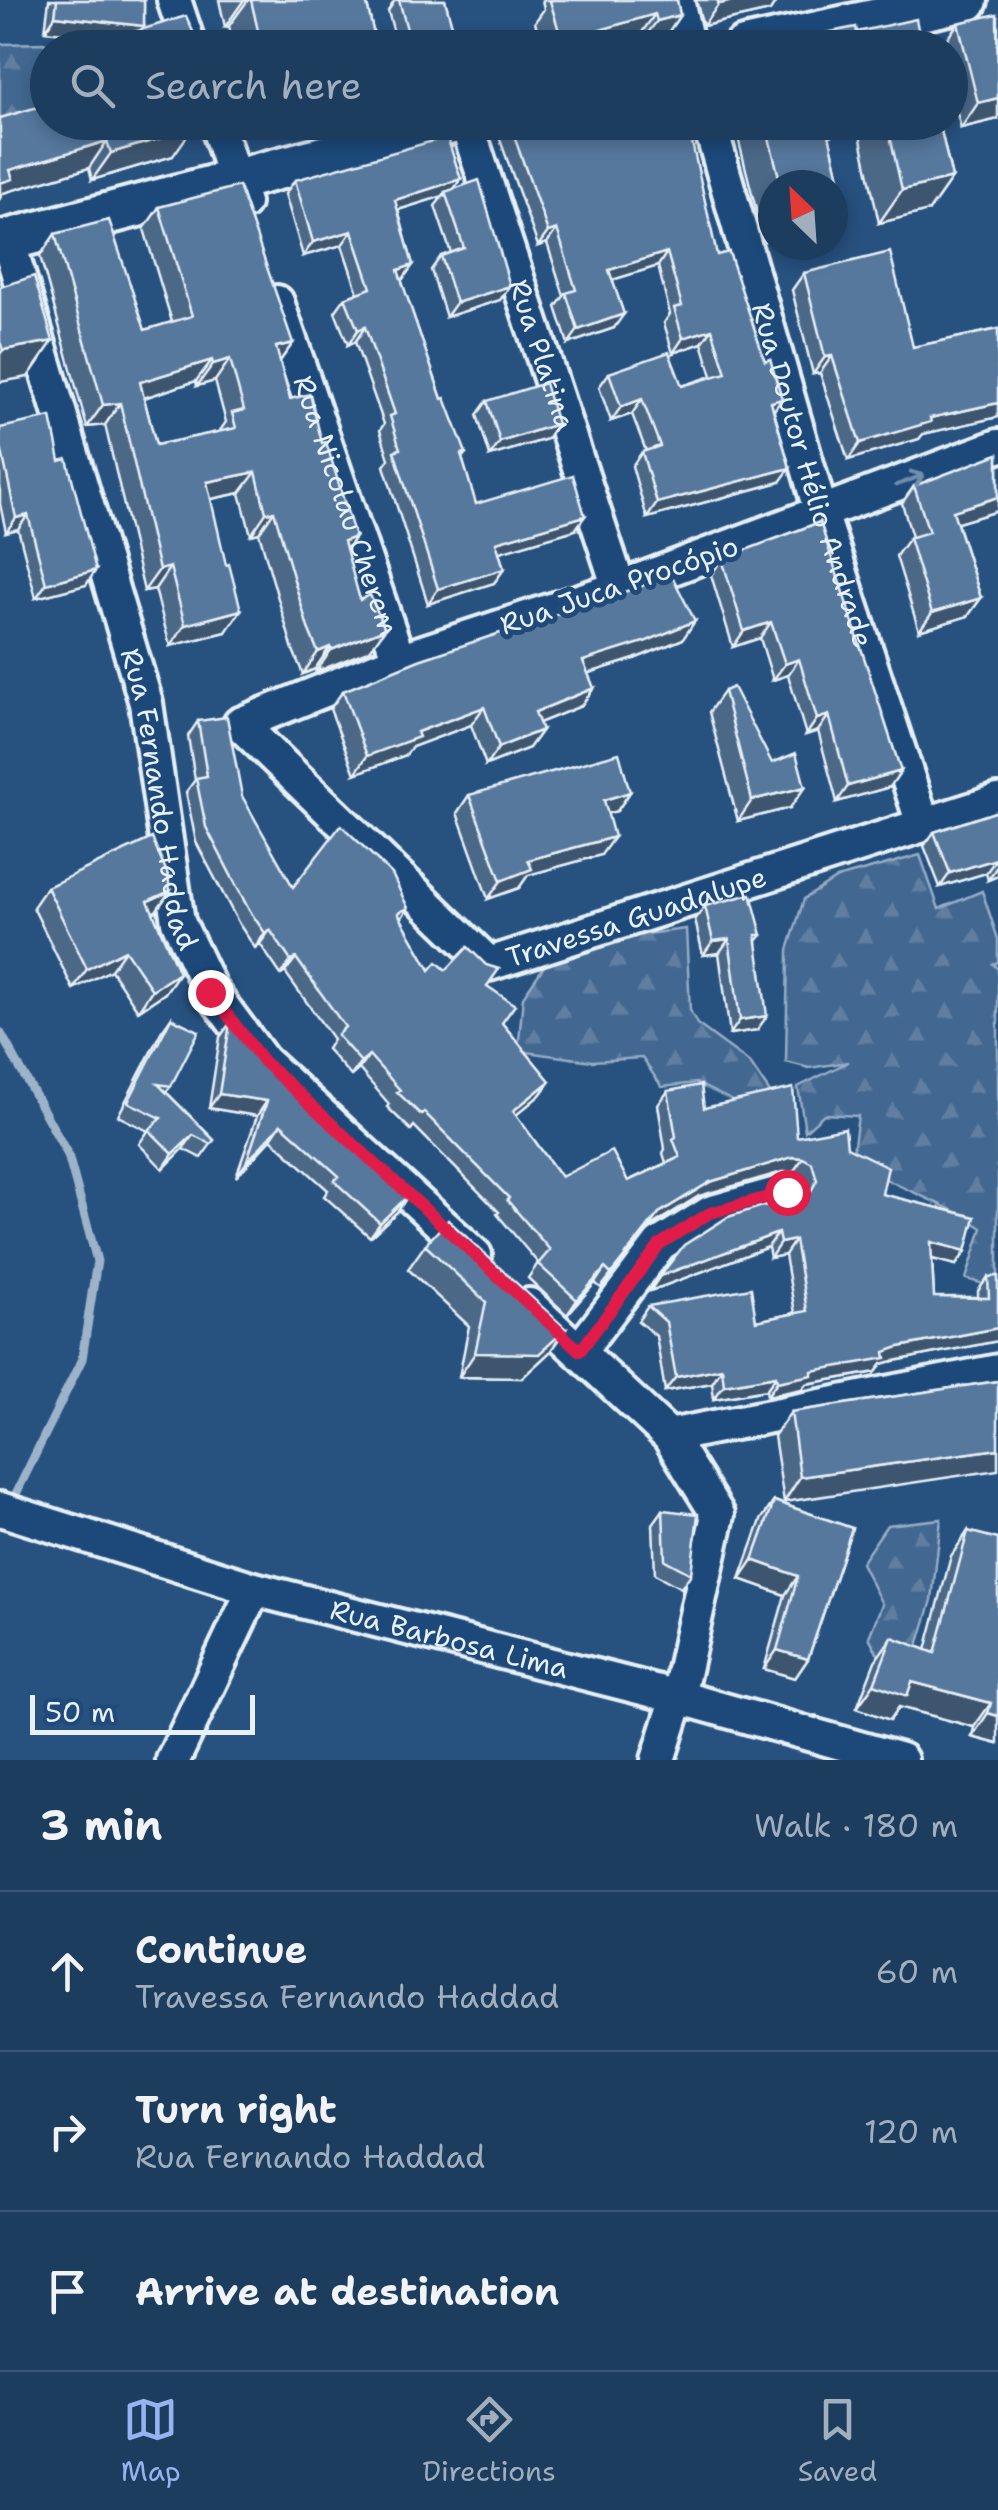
<!DOCTYPE html>
<meta charset="utf-8">
<style>
:root{--surface:#1d3d5f;--page:#254465;--text:#f1f3f6;--muted:#a0aebd;--line:#3b5674;--accent:#95b2f1}
body{margin:0;font-family:"Shantell Sans",sans-serif;background:var(--page);color:var(--text)}
.compass{position:absolute;left:758px;top:170px;width:90px;height:90px;border-radius:50%;background:var(--surface);box-shadow:0 5px 15px #0003;rotate:335deg}
.scale{position:absolute;left:30px;bottom:25px;width:225px;box-sizing:border-box;padding-left:10px;border:5px solid #e8f1f8;border-top:0;font-size:28px;line-height:35px;white-space:nowrap;color:#e8f1f8;-webkit-text-stroke:8px #1f4a7a;paint-order:stroke}
.stop{position:absolute;width:30px;height:30px;margin:-22px;border:8px solid #e11d48;border-radius:50%;background:#fff}
.stop.end{background:#e11d48;border-color:#fff;box-shadow:0 2px 10px #0008}
.list{margin:0;padding:0;list-style:none}
h2{display:flex;justify-content:space-between;align-items:center;height:130px;margin:0;padding:0 40px;font-size:42px}
h2 small{font-size:32px;font-weight:400;color:var(--muted)}
.list li{display:grid;grid-template-columns:65px 1fr auto;gap:30px;align-items:center;box-sizing:border-box;height:160px;padding:0 40px;border-top:2px solid var(--line)}
.list b{display:block;font-size:38px;white-space:nowrap}
.list p{margin:0;font-size:32px;white-space:nowrap;color:var(--muted)}
.list em{font-size:32px;font-style:normal;color:var(--muted)}
.icon{flex:none;width:55px;height:55px;fill:none;stroke:currentColor;stroke-width:2;stroke-linecap:round;stroke-linejoin:round}
.map{position:relative;flex:none;width:998px;height:1760px;overflow:hidden}
.search{position:absolute;background:var(--surface);box-shadow:0 5px 15px #0003;left:30px;right:30px;top:30px;height:110px;display:flex;align-items:center;gap:25px;box-sizing:border-box;padding:0 35px;border-radius:55px;color:var(--muted);font-size:38px}
.sheet{height:610px;background:var(--surface)}
nav{display:flex;justify-content:space-around;align-items:center;box-sizing:border-box;height:140px;border-top:2px solid var(--line);background:var(--surface);font-size:28px;color:var(--muted)}
nav a{display:grid;justify-items:center;gap:5px}
nav .on{color:var(--accent)}
.map>svg:first-child{display:block}
.forest{fill:url(#forest-firs);stroke:#96acc4;stroke-width:2.5}
.lines{fill:none;stroke-linecap:round;stroke-linejoin:round}
.stream{stroke:#9db3c9;stroke-width:9}
.minor-casing{stroke:#e8f1f8;stroke-width:40}
.tertiary-casing{stroke:#e8f1f8;stroke-width:48}
.minor{stroke:#1f4a7a;stroke-width:32}
.tertiary{stroke:#1f4a7a;stroke-width:40}
.wall{fill:#4b6787;stroke:#e8f1f8;stroke-width:2.5;fill-rule:evenodd}
.shaded-wall{fill:#3d546e;stroke:#e8f1f8;stroke-width:2.5}
.building{fill:#57789d;stroke:#e8f1f8;stroke-width:2.5;fill-rule:evenodd}
.oneway{stroke:#6f8dac}
.route{stroke:#e11d48;stroke-width:12}
.labels{text-anchor:middle;stroke-width:10;stroke-linejoin:round;paint-order:stroke}
.street-label{font-size:28px;fill:#e8f1f8;stroke:#1f4a7a}
</style>
<div class="map">
<svg width="998" height="1760" viewBox="0 0 998 1760">
<defs>
<pattern id="forest-firs" width="22" height="20" patternUnits="userSpaceOnUse" patternTransform="scale(2.5)"><rect width="22" height="20" fill="#436891"/><path d="M5 1l3.5 6h-7zM16 11l3.5 6h-7z" fill="#5e7ea1"/></pattern>
</defs>
<rect width="100%" height="100%" fill="#27517f"/>
<filter id="ink" filterUnits="userSpaceOnUse"><feTurbulence type="fractalNoise" baseFrequency=".01" numOctaves="2"/><feDisplacementMap in="SourceGraphic" scale="20" xChannelSelector="R" yChannelSelector="G"/><feConvolveMatrix kernelMatrix="1 2 1 2 8 2 1 2 1" color-interpolation-filters="sRGB"/></filter>
<g filter="url(#ink)">
<g class="forest">
<path d="M45 43 47 113 0 124V44Z"/>
<path d="M920 855 939 909 982 891 998 939V962L993 964 998 969V1288L966 1279 982 1228C941 1200 893 1188 852 1159L858 1116 824 1114 805 1131 798 1087 848 1062 809 1068 786 1062 788 950 804 899 837 878Z"/>
<path d="M686 929 690 1010 697 1024 750 1063 771 1094 743 1106 696 1083 662 1087 642 1058 592 1061 518 1051 523 997 551 956 591 941Z"/>
<path d="M941 1519 932 1600 913 1662 880 1658 869 1637 882 1604 861 1563 887 1525Z"/>
</g>
<g class="lines">
<path class="stream" d="M0 1032 68 1155 97 1261 82 1359 10 1506"/>
<g class="minor-casing">
<g id="minor">
<path d="M174 0 190 48"/>
<path d="M677 0 688 48"/>
<path d="M216 122 243 203"/>
<path id="s1" d="M466 122 619 588"/>
<path id="s2" d="M709 122 821 513 923 824"/>
<path id="s3" d="M8 240 146 703 178 922 211 991 263 1061 475 1255"/>
<path id="s4" d="M277 302 399 660"/>
<path id="s5" d="M998 446 619 588 399 660 240 724 489 964 998 801"/>
<path d="M529 1305 669 1436 718 1515 678 1697 658 1760"/>
<path d="M579 1351 660 1244 710 1213 787 1191"/>
<path d="M669 1436 998 1371"/>
<path id="s6" d="M0 1509 254 1589 678 1697 901 1760"/>
<path d="M173 1760 254 1589"/>
</g>
</g>
<g class="tertiary-casing">
<g id="tertiary">
<path d="M744 48 967 0"/>
<path d="M0 242 456 122"/>
</g>
</g>
<use href="#minor" class="minor"/>
<use href="#tertiary" class="tertiary"/>
</g>
<g class="wall">
<path d="M49 0H144V26L142 29 113 38 45 31Z"/>
<path d="M219 0H366L377 48H234L229 26 225 27Z"/>
<path d="M395 0H445L458 48H398L388 11Z"/>
<path d="M542 0H677L680 15 665 37 641 42 640 35 598 48H543L535 22 544 9Z"/>
<path d="M696 0H777L770 11 703 26Z"/>
<path d="M998 17V119L961 128 950 87V48H941L958 23Z"/>
<path d="M0 118 173 156 92 180 89 168 3 193 0 198Z"/>
<path d="M506 122H681L717 255 773 410 780 482 647 518 632 466 642 452 646 451 632 414 611 421 599 387 609 373 682 386 712 376 702 343 673 353 664 323 670 314 658 266 612 280 614 328 568 344 556 307 564 296 547 243 538 246 498 134Z"/>
<path d="M734 122H939L952 178 929 211 879 223 859 130 829 136 843 195 833 210V185H773V239L764 241Z"/>
<path d="M295 180 454 189 510 286 500 300 446 317 431 270 441 256 451 253 435 206 443 196 398 210 413 265 401 280 442 399 466 453 462 458 476 504 575 530 499 552 504 569 494 583 428 604 384 466 389 459 380 430 384 424 355 342 348 345 335 312 345 298 358 293 342 245 303 256 285 194Z"/>
<path d="M159 207 293 343 280 361 290 399 322 443 355 537 346 550 370 650 316 672 315 669 303 674 293 650 259 533 251 535 240 493 211 499 226 632 170 646 155 589 144 591 105 425 87 427 40 256 55 234 145 330 172 322 144 229ZM196 381 197 386 215 381 226 422 219 432 156 445 144 398Z"/>
<path d="M804 273 913 347 998 329V417L923 434 919 439 848 460 820 373 813 374 792 290Z"/>
<path d="M487 401 547 439 490 456 477 415Z"/>
<path d="M0 428 86 585 36 598 18 529 6 532 0 504Z"/>
<path d="M998 454V511L957 523 981 598 968 616 919 631 896 556 909 538 912 537 902 503 914 486Z"/>
<path d="M820 522 890 787 837 802 818 731 806 735 788 675 773 680 760 638 733 647 711 575 722 559Z"/>
<path d="M683 639 634 659 588 673 581 706 539 723 542 730 529 748 486 765 471 725 412 747 406 755 355 774 330 709 343 691Z"/>
<path d="M724 691 790 808 738 821 709 712Z"/>
<path d="M198 721 293 887 408 908 401 919 430 970H446L487 986 502 1023 550 1081 540 1095 516 1115 561 1177 628 1181 666 1163 663 1153 665 1149 658 1105 668 1091 704 1108 797 1137 847 1147 882 1194 966 1251 956 1265 932 1259 934 1297H978V1291L988 1277 998 1341 889 1362 882 1364 876 1372 806 1384 802 1389 767 1396 766 1390 714 1399 712 1383 665 1391 656 1336 638 1321 648 1306 756 1321 795 1313 785 1255 770 1258 768 1247 650 1291 806 1193 802 1177 793 1172H782L699 1196 649 1227 601 1288 595 1283 567 1315 528 1278 538 1263 497 1214 499 1212 414 1126 411 1130 387 1107 389 1104 359 1069 351 1076 327 1049 333 1039 285 972 281 975 260 944 255 948 239 924 196 842 186 792 195 780 188 736Z"/>
<path d="M630 792 617 811 608 813 601 855 528 875 519 888 488 899 457 813 469 795Z"/>
<path d="M998 811V876L988 880 986 873 940 887 924 846 934 832Z"/>
<path d="M47 887 170 891 156 911 153 913 165 993 138 1011 111 970 73 989 33 907Z"/>
<path d="M705 906 762 935 757 941V1030L730 1034 719 953 703 955 695 920Z"/>
<path d="M171 1018V1086L166 1092 214 1140 201 1158 183 1149 163 1169 139 1144 148 1131 118 1116 161 1032Z"/>
<path d="M230 1023 259 1061 407 1197 397 1212 370 1237 324 1196 328 1190 271 1139 236 1177 257 1116 209 1108 220 1037Z"/>
<path d="M425 1245 549 1353 522 1378 459 1377 469 1326 408 1269Z"/>
<path d="M998 1381 784 1502 774 1436 791 1412Z"/>
<path d="M774 1501 852 1528 808 1659 795 1678 764 1669 785 1595 740 1579 761 1520Z"/>
<path d="M663 1510 691 1574 681 1588 655 1574 653 1524Z"/>
<path d="M968 1531 998 1744 972 1737 974 1727 899 1707 890 1720 857 1708 875 1661 892 1637 926 1650 951 1556Z"/>
</g>
<g class="shaded-wall">
<path d="M244 0H248L229 26 225 27Z"/>
<path d="M737 0H777L770 11 703 26 719 4Z"/>
<path d="M655 14 640 35 598 48H557L562 41Z"/>
<path d="M680 15 665 37 641 42 657 21Z"/>
<path d="M55 16 144 26 134 40 45 31Z"/>
<path d="M998 98V119L961 128 978 103Z"/>
<path d="M257 122H287L252 130Z"/>
<path d="M813 122H864L859 130 800 142Z"/>
<path d="M192 129 173 156 92 180 111 153Z"/>
<path d="M107 141 89 168 3 193 0 198V183L10 170Z"/>
<path d="M952 178 929 211 879 223 902 190Z"/>
<path d="M461 179 451 193 445 192 443 196 385 214 395 200Z"/>
<path d="M843 195 833 210V198Z"/>
<path d="M773 228V239L764 241Z"/>
<path d="M557 229 547 243 538 246 548 232Z"/>
<path d="M352 231 342 245 303 256 313 242Z"/>
<path d="M667 252 658 266 599 284 609 270Z"/>
<path d="M413 265 403 279 388 285 398 270Z"/>
<path d="M510 286 500 300 446 317 456 303Z"/>
<path d="M624 314 614 328 568 344 578 330Z"/>
<path d="M365 327 355 342 348 345 358 330Z"/>
<path d="M712 329 702 343 673 353 683 338Z"/>
<path d="M53 341 28 377 0 382V354L3 350Z"/>
<path d="M293 343 277 365 276 347Z"/>
<path d="M832 356 820 373 813 374 825 357Z"/>
<path d="M230 359 215 381 197 386 213 364Z"/>
<path d="M212 360 196 381 125 404 140 382Z"/>
<path d="M642 399 632 414 611 421 621 407Z"/>
<path d="M782 399 772 413 771 402Z"/>
<path d="M120 403 105 425 87 427 103 405Z"/>
<path d="M998 403V417L923 434 919 439 848 460 860 443 930 418Z"/>
<path d="M557 424 547 439 490 456 500 442Z"/>
<path d="M790 468 780 482 647 518 657 503Z"/>
<path d="M256 472 240 493 192 503 207 482Z"/>
<path d="M998 497V511L941 528 953 511Z"/>
<path d="M274 511 259 533 251 535 266 513Z"/>
<path d="M28 515 18 529 6 532 16 518Z"/>
<path d="M585 516 575 530 486 556 496 542Z"/>
<path d="M355 537 340 559 344 541Z"/>
<path d="M170 567 155 589 144 591 159 570Z"/>
<path d="M504 569 494 583 428 604 438 589Z"/>
<path d="M96 570 86 585 36 598 46 584Z"/>
<path d="M981 598 968 616 919 631 932 613Z"/>
<path d="M241 610 226 632 170 646 185 625Z"/>
<path d="M695 621 683 639 634 659 570 679 583 661Z"/>
<path d="M771 622 760 638 733 647 744 631Z"/>
<path d="M385 629 370 650 316 672 331 650Z"/>
<path d="M330 647 315 669 303 674 318 652Z"/>
<path d="M799 659 788 675 773 680 785 664Z"/>
<path d="M594 688 581 706 522 730 535 712Z"/>
<path d="M484 707 471 725 412 747 406 755 355 774 367 756 417 732Z"/>
<path d="M829 715 818 731 806 735 817 719Z"/>
<path d="M542 730 529 748 486 765 499 747Z"/>
<path d="M901 771 890 787 837 802 848 786Z"/>
<path d="M805 787 790 808 738 821 752 800Z"/>
<path d="M630 792 617 811 591 818 604 800Z"/>
<path d="M614 837 601 855 528 875 519 888 488 899 501 881 528 860Z"/>
<path d="M996 859 986 873 940 887 950 873Z"/>
<path d="M998 865V876L988 880Z"/>
<path d="M170 891 156 911 133 921 148 901Z"/>
<path d="M270 930 260 944 255 948 265 933Z"/>
<path d="M729 939 719 953 703 955 713 941Z"/>
<path d="M125 950 111 970 73 989 87 969Z"/>
<path d="M296 958 285 972 281 975 291 961Z"/>
<path d="M179 973 165 993 138 1011 152 990Z"/>
<path d="M767 1016 757 1030 730 1034 740 1020Z"/>
<path d="M369 1055 359 1069 351 1076 361 1062Z"/>
<path d="M550 1081 540 1095 503 1126 513 1111Z"/>
<path d="M219 1094 267 1101 257 1116 209 1108Z"/>
<path d="M281 1124 271 1139 236 1177 246 1163Z"/>
<path d="M193 1135 183 1149 163 1169 173 1154Z"/>
<path d="M792 1157 803 1158 793 1172H782L699 1196 649 1227 601 1288 659 1213 710 1182Z"/>
<path d="M407 1197 397 1212 370 1237 380 1223Z"/>
<path d="M778 1233 768 1247 650 1291 660 1276Z"/>
<path d="M795 1240 785 1255 770 1258 780 1243Z"/>
<path d="M931 1242 966 1251 956 1265 921 1256Z"/>
<path d="M605 1268 595 1283 567 1315 577 1300Z"/>
<path d="M998 1328V1341L889 1362 882 1364 876 1372 806 1384 802 1389 767 1396 777 1382 812 1371 899 1347Z"/>
<path d="M566 1329 549 1353 522 1378 459 1377 475 1353Z"/>
<path d="M722 1368 712 1383 665 1391 676 1377Z"/>
<path d="M776 1376 766 1390 714 1399 724 1385Z"/>
<path d="M998 1449V1470L784 1502 800 1477Z"/>
<path d="M753 1560 798 1576 785 1595 740 1579Z"/>
<path d="M777 1650 808 1659 795 1678 764 1669Z"/>
<path d="M912 1682 991 1703 974 1727 899 1707 890 1720 857 1708 874 1684Z"/>
<path d="M988 1713 998 1716V1744L972 1737Z"/>
</g>
<g class="building">
<path d="M57 0H144V26L55 16Z"/>
<path d="M251 0H366L377 48H262Z"/>
<path d="M399 0H445L458 48H412Z"/>
<path d="M553 0H677L680 15 657 21 655 14 562 41 550 1Z"/>
<path d="M717 0H737L719 4Z"/>
<path d="M997 14 998 98 978 103 958 23Z"/>
<path d="M186 16 195 36 207 41 209 48H81Z"/>
<path d="M916 19 922 48H747L804 34 805 37 856 27 857 32Z"/>
<path d="M48 104V122H190L192 129 111 153 107 141 10 170 13 179 0 183V118Z"/>
<path d="M509 122H681L686 139 691 138 717 255 729 252 765 361 770 359 782 399 771 402 790 468 657 503 642 452 660 446 642 399 621 407 609 373 669 352 682 386 726 373 712 329 683 338 674 308 682 306 667 252 609 270 624 314 578 330 566 293 576 290 557 229 548 232Z"/>
<path d="M765 122H826L843 195 833 198V185H781Z"/>
<path d="M887 122H939L952 178 902 190Z"/>
<path d="M447 137 461 179 395 200 413 265 398 270 442 399 445 398 466 453 461 454 476 504 573 475 585 516 496 542 504 569 438 589 394 451 400 449 390 416 395 414 365 327 358 330 345 298 371 288 352 231 313 242 295 180Z"/>
<path d="M479 180 510 286 456 303 441 256 464 248 445 192Z"/>
<path d="M239 186 293 343 276 347 290 399 310 394 322 443 326 442 355 537 344 541 360 600 370 595 385 629 331 650 330 647 318 652 308 628 274 511 266 513 256 472 207 482 226 565 229 564 241 610 185 625 170 567 159 570 120 403 103 405 55 234 109 220 145 330 192 316 159 207ZM230 359 244 410 232 413 236 428 156 445 140 382 212 360 213 364Z"/>
<path d="M890 252 913 347 998 329V403L930 418 931 422 860 443 832 356 825 357 804 273Z"/>
<path d="M34 276 53 341 3 350 0 342V287Z"/>
<path d="M545 383 557 424 500 442 487 401Z"/>
<path d="M51 417 60 461 67 459 96 570 46 584 28 515 16 518 0 442V428Z"/>
<path d="M998 454V497L953 511 981 598 932 613 909 538 929 532 914 486Z"/>
<path d="M820 522 901 771 848 786 829 715 817 719 799 659 785 664 771 622 744 631 722 559Z"/>
<path d="M672 576 695 621 647 641 583 661 594 688 535 712 542 730 499 747 484 707 417 732 419 737 367 756 343 691 419 660Z"/>
<path d="M733 687 772 763 796 753 805 787 752 800 724 691Z"/>
<path d="M227 717 242 796 293 887 341 825 392 874 408 908 398 913 430 970 437 962 446 970 468 947 486 965 499 969 487 986 515 1005 502 1023 550 1081 513 1111 561 1177 612 1151 628 1181 680 1157 673 1139 676 1137 668 1091 701 1085 704 1108 793 1088 797 1137 845 1128 847 1147 888 1167 882 1194 975 1217 966 1251 931 1242 934 1297 989 1298 988 1277 998 1276V1328L899 1347 885 1352 886 1358 812 1371V1375L777 1382 776 1376 724 1385 722 1368 676 1377 666 1322 648 1306 751 1288 756 1321 807 1311 795 1240 780 1243 778 1233 660 1276 684 1245 728 1217 811 1191 817 1180 812 1163 803 1158 792 1157 710 1182 659 1213 611 1274 605 1268 577 1300 538 1264 550 1250 507 1200 509 1198 424 1112 421 1115 397 1092 400 1090 369 1055 361 1062 337 1035 345 1027 296 958 291 961 270 930 265 933 249 910 206 827 196 778 207 776 198 721Z"/>
<path d="M619 753 630 792 604 800 614 837 528 860 532 869 501 881 469 795Z"/>
<path d="M998 811V865L996 859 950 873 934 832Z"/>
<path d="M152 838 168 875 170 891 148 901 179 973 152 990 125 950 87 969 47 887Z"/>
<path d="M751 894 762 935H756L767 1016 740 1020 729 939 713 941 705 906Z"/>
<path d="M171 1018 199 1031 171 1086 158 1084 214 1140 211 1144 193 1135 173 1154 149 1130 161 1118 128 1102Z"/>
<path d="M230 1023 259 1061 407 1197 380 1223 334 1181 339 1176 281 1124 246 1163 267 1101 219 1094Z"/>
<path d="M448 1220 566 1329 539 1354 475 1353 486 1302 425 1245Z"/>
<path d="M998 1381V1449L800 1477 791 1412Z"/>
<path d="M774 1501 852 1528 808 1659 777 1650 798 1576 753 1560Z"/>
<path d="M663 1510 698 1514 691 1574 665 1560Z"/>
<path d="M968 1531 998 1539V1716L988 1713 991 1703 912 1682 907 1696 874 1684 892 1637 935 1653Z"/>
</g>
<defs><path id="oneway-shaft" d="M-6 0H5M1.5-3L5.5 0L1.5 3" fill="none" stroke-width="1.6" stroke-linecap="round" stroke-linejoin="round" transform="scale(2.5)"/></defs>
<use class="oneway" href="#oneway-shaft" transform="translate(910 480) rotate(-21)"/>
</g>
<g class="lines" filter="url(#ink)">
<path class="route" d="M210 992 263 1061 580 1351 660 1244 710 1213 787 1192"/>
</g>
<g class="labels">
<g class="street-label">
<text dy="10" stroke="none"><textPath href="#s1" startOffset="245">Rua Platina</textPath></text>
<text dy="10" stroke="none"><textPath href="#s2" startOffset="368">Rua Doutor Hélio Andrade</textPath></text>
<text dy="10" stroke="none"><textPath href="#s4" startOffset="215">Rua Nicolau Cherem</textPath></text>
<text transform="translate(619 585) rotate(-19)" y="10">Rua Juca Procópio</text>
<text dy="10" stroke="none"><textPath href="#s3" startOffset="580">Rua Fernando Haddad</textPath></text>
<text dy="10" stroke="none"><textPath href="#s5" startOffset="1308">Travessa Guadalupe</textPath></text>
<text dy="10" stroke="none"><textPath href="#s6" startOffset="468">Rua Barbosa Lima</textPath></text>
</g>
</g>
</svg>
<svg class="compass" viewBox="-18 -18 36 36"><path d="M0-13l5 13h-10z" fill="#e53935"/><path d="M0 13l5-13h-10z" fill="#a0aebd"/></svg>
<div class="scale">50 m</div>
<div class="stop" style="left:787px;top:1192px"></div>
<div class="stop end" style="left:210px;top:992px"></div>
<div class="search"><svg class="icon" aria-label="search" viewBox="0 0 24 24"><circle cx="10" cy="10" r="6"/><path d="M15 15l6 6"/></svg>Search here</div>
</div>
<section class="sheet">
<h2>3 min<small>Walk · 180 m</small></h2>
<ul class="list">
<li><svg class="icon" aria-label="ahead" viewBox="0 0 24 24"><path d="M12 20V5M6 11l6-6 6 6"/></svg><div><b>Continue</b><p>Travessa Fernando Haddad</p></div><em>60 m</em></li>
<li><svg class="icon" aria-label="right" viewBox="0 0 24 24"><path d="M7 20v-9h11M14 6l5 5-5 5"/></svg><div><b>Turn right</b><p>Rua Fernando Haddad</p></div><em>120 m</em></li>
<li><svg class="icon" aria-label="arrive" viewBox="0 0 24 24"><path d="M6 21V4h12l-3 4 3 4H6"/></svg><div><b>Arrive at destination</b></div></li>
</ul>
</section>
<nav>
<a class="on"><svg class="icon" aria-label="map" viewBox="0 0 24 24"><path d="M3 6l6-2 6 2 6-2v14l-6 2-6-2-6 2zM9 4v14M15 6v14"/></svg>Map</a>
<a><svg class="icon" aria-label="directions" viewBox="0 0 24 24"><path d="M12 3l9 9-9 9-9-9zM9 14v-3h6M13 9l2 2-2 2"/></svg>Directions</a>
<a><svg class="icon" aria-label="saved" viewBox="0 0 24 24"><path d="M7 4h10v16l-5-4-5 4z"/></svg>Saved</a>
</nav>
